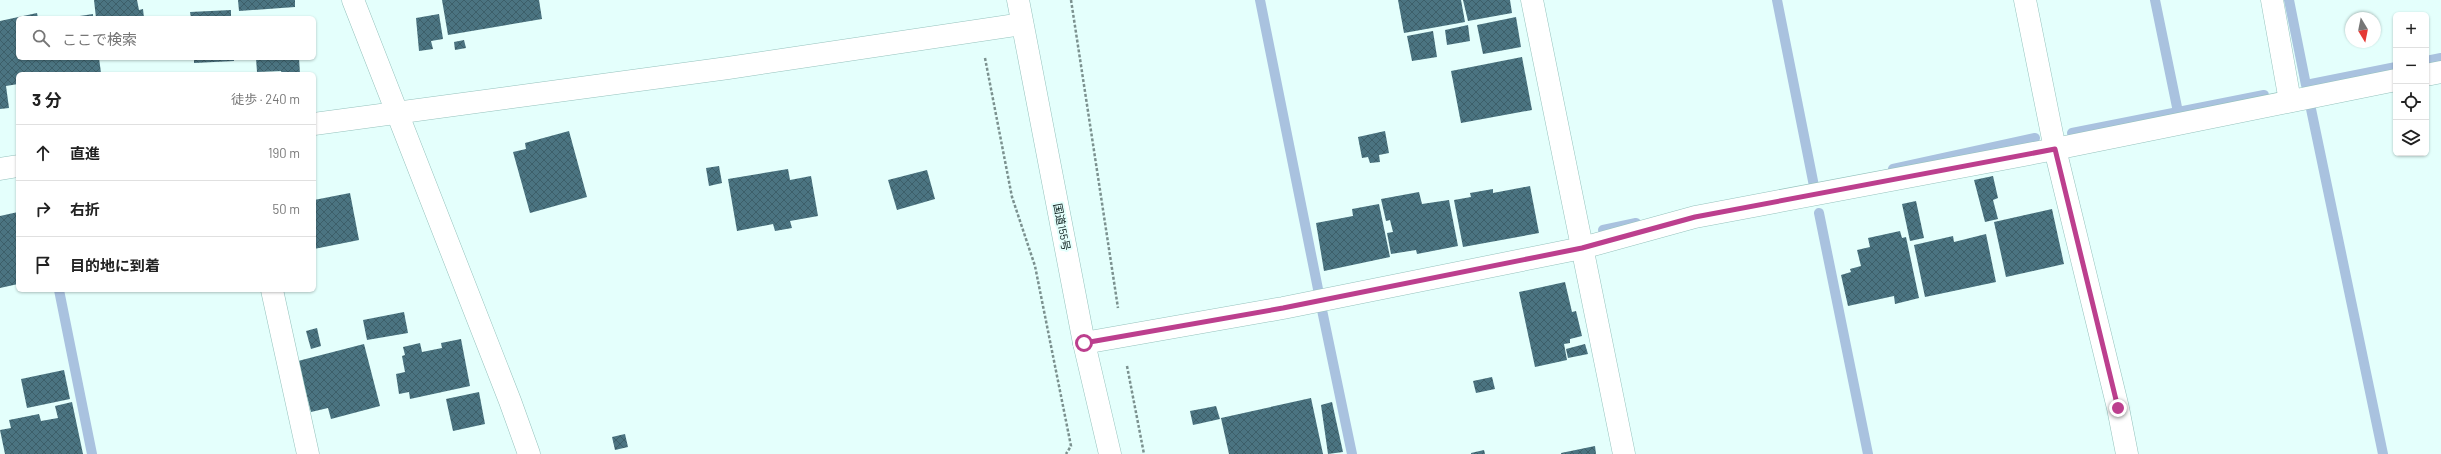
<!DOCTYPE html>
<html lang="ja">
<meta charset="utf-8">
<style>
:root{--surface:#fff;--page:#f6f6f6;--text:#222;--muted:#767676;--line:#e0e0e0}
body{margin:0;font-family:Barlow,"Noto Sans JP",sans-serif;background:var(--page);color:var(--text)}
.controls{position:absolute;right:12px;top:12px;display:grid;overflow:hidden;border-radius:6px;box-shadow:0 1px 3px #0004}
.controls button{width:36px;height:36px;display:grid;place-items:center;padding:0;border:0;border-bottom:1px solid var(--line);background:var(--surface);color:var(--text);font:20px sans-serif}
.compass{position:absolute;left:2345px;top:12px;width:36px;height:36px;border-radius:50%;background:var(--surface);box-shadow:0 1px 3px #0004;rotate:170deg}
.stop{position:absolute;width:12px;height:12px;margin:-9px;border:3px solid #bc3f8e;border-radius:50%;background:#fff}
.stop.end{background:#bc3f8e;border-color:#fff;box-shadow:0 1px 4px #0008}
.list{margin:0;padding:0;list-style:none}
h2{display:flex;justify-content:space-between;align-items:center;height:52px;margin:0;padding:0 16px;font-size:17px}
h2 small{font-size:13px;font-weight:400;color:var(--muted)}
.list li{display:grid;grid-template-columns:26px 1fr auto;gap:12px;align-items:center;box-sizing:border-box;height:56px;padding:0 16px;border-top:1px solid var(--line)}
.list b{display:block;font-size:15px;white-space:nowrap}
.list em{font-size:13px;font-style:normal;color:var(--muted)}
.icon{flex:none;width:22px;height:22px;fill:none;stroke:currentColor;stroke-width:2;stroke-linecap:round;stroke-linejoin:round}
.map{position:relative;flex:none;width:2441px;height:454px;overflow:hidden}
.search{position:absolute;background:var(--surface);box-shadow:0 1px 3px #0004;left:16px;top:16px;width:300px;height:44px;display:flex;align-items:center;gap:10px;box-sizing:border-box;padding:0 14px;border-radius:6px;color:var(--muted);font-size:15px}
.panel{position:absolute;background:var(--surface);box-shadow:0 1px 3px #0004;left:16px;top:72px;width:300px;height:220px;border-radius:6px}
.map>svg:first-child{display:block}
.lines{fill:none;stroke-linecap:round;stroke-linejoin:round}
.stream{stroke:#a9c2df;stroke-width:10}
.building{fill:url(#building-cross-hatch)}
.minor-casing{stroke:#95c2bd;stroke-width:23}
.highway-casing{stroke:#95c2bd;stroke-width:23}
.path{stroke:#7b918f;stroke-width:2.5;stroke-dasharray:3 2;stroke-linecap:butt}
.minor{stroke:#fff;stroke-width:22}
.highway{stroke:#fff;stroke-width:22}
.route{stroke:#bc3f8e;stroke-width:5}
.labels{text-anchor:middle;stroke-width:4;stroke-linejoin:round;paint-order:stroke}
.street-label{font-size:11px;fill:#142624;stroke:#e4fffc}
</style>
<div class="map">
<svg width="2441" height="454" viewBox="0 0 2441 454">
<defs>
<pattern id="building-cross-hatch" width="8" height="8" patternUnits="userSpaceOnUse"><rect width="8" height="8" fill="#4b7481"/><path d="M0 0l8 8M0 8l8-8" fill="none" stroke="#3d5f69"/></pattern>
</defs>
<rect width="100%" height="100%" fill="#e4fffc"/>
<g class="lines">
<g class="stream">
<path d="M1260 0 1318 289"/>
<path d="M1777 0 1814 186"/>
<path d="M2155 0 2178 112"/>
<path d="M2289 0 2306 85 2396 67"/>
<path d="M2426 61 2441 58"/>
<path d="M2311 109 2383 454"/>
<path d="M2072 133 2264 95"/>
<path d="M1893 169 2035 138"/>
<path d="M1819 213 1868 454"/>
<path d="M1603 230 1636 223"/>
<path d="M59 290 92 454"/>
<path d="M1322 310 1352 454"/>
</g>
</g>
<g class="building">
<path d="M94 0H137L139 10 143 9 144 18H96Z"/>
<path d="M238 0H295V7L239 11Z"/>
<path d="M442 0H539L542 19 448 35Z"/>
<path d="M1398 0H1461L1465 22 1404 33Z"/>
<path d="M1463 0H1510L1512 13 1468 21Z"/>
<path d="M231 10V18H191L190 12Z"/>
<path d="M37 13 38 18H18V58H99L101 73 18 74V84L6 86 9 108 0 109V21Z"/>
<path d="M93 14V18H73V17Z"/>
<path d="M439 14 443 39 431 41 433 49 419 51 416 18Z"/>
<path d="M1516 17 1521 47 1483 54 1477 25Z"/>
<path d="M1468 25 1470 41 1447 45 1445 30Z"/>
<path d="M1433 31 1437 57 1412 61 1407 36Z"/>
<path d="M464 40 466 48 455 50 454 42Z"/>
<path d="M1522 57 1532 110 1461 123 1451 71Z"/>
<path d="M194 58H234V61L194 63Z"/>
<path d="M256 58H299L300 74H282L281 71 257 72Z"/>
<path d="M569 131 587 197 530 213 513 152 526 149 525 143Z"/>
<path d="M1385 131 1389 153 1379 155 1380 162 1370 163 1368 157 1362 158 1358 137Z"/>
<path d="M719 166 722 183 709 186 706 168Z"/>
<path d="M788 169 790 180 811 176 818 216 790 221 792 228 775 231 773 224 737 231 728 179Z"/>
<path d="M927 170 935 199 897 210 888 180Z"/>
<path d="M1993 176 1998 198 1993 200 1998 219 1985 222 1974 180Z"/>
<path d="M1530 186 1539 233 1463 247 1454 200 1471 197 1470 193 1493 189V193Z"/>
<path d="M1419 192 1422 204 1449 200 1458 246 1417 254 1416 250 1391 254 1387 233 1393 232 1390 220 1386 221 1381 199Z"/>
<path d="M350 193 359 240 314 249V200Z"/>
<path d="M1916 201 1924 238 1910 241 1902 204Z"/>
<path d="M1379 204 1390 257 1324 271 1316 223 1353 216 1352 209Z"/>
<path d="M2052 209 2064 264 2006 277 1994 222Z"/>
<path d="M18 212V284L0 288V216Z"/>
<path d="M1900 231 1902 238 1906 237 1919 298 1895 304 1894 296 1848 306 1841 275 1851 272 1850 269 1861 266 1857 250 1870 247 1868 238Z"/>
<path d="M1986 234 1996 282 1925 297 1914 245 1953 236 1954 242Z"/>
<path d="M1565 282 1572 312 1576 311 1582 336 1570 339V343L1564 344 1567 360 1535 367 1519 292Z"/>
<path d="M404 312 408 333 367 340 363 320Z"/>
<path d="M317 328 321 346 311 349 306 331Z"/>
<path d="M461 339 470 386 410 399 409 392 399 394 396 374 405 372 402 356 405 355 403 347 420 343 422 352 442 348 441 343Z"/>
<path d="M364 344 380 406 331 419 328 408 311 412 298 361Z"/>
<path d="M1585 344 1588 354 1568 358 1566 349Z"/>
<path d="M64 370 70 399 27 408 21 379Z"/>
<path d="M1492 377 1495 389 1476 393 1473 381Z"/>
<path d="M479 392 485 424 453 431 446 399Z"/>
<path d="M1311 398 1323 454H1229L1221 418Z"/>
<path d="M72 402 83 454H5L0 430 11 428 9 420 39 414 41 421 58 418 55 406Z"/>
<path d="M1332 402 1343 452 1328 454 1321 405Z"/>
<path d="M1216 406 1220 419 1193 425 1190 411Z"/>
<path d="M625 434 628 447 615 450 612 437Z"/>
<path d="M1595 446 1596 454H1561V453Z"/>
<path d="M1484 450 1485 454H1471V453Z"/>
</g>
<g class="lines">
<g class="minor-casing">
<g id="minor">
<path d="M353 0 510 401 529 454"/>
<path d="M1532 0 1624 454"/>
<path d="M2025 0 2055 149 2118 408 2127 454"/>
<path d="M2272 0 2290 101"/>
<path d="M2426 75 2441 72"/>
<path d="M314 124 728 68 1022 24"/>
<path d="M0 169 18 166"/>
<path d="M272 290 308 454"/>
<path d="M1084 343 1283 308 1582 248 1695 217 2055 149 2396 80"/>
</g>
</g>
<g class="highway-casing">
<path id="highway" d="M1018 0 1084 343 1110 454"/>
</g>
<g class="path">
<path d="M1071 0 1118 308"/>
<path d="M985 58 1012 197 1035 266 1071 446 1066 454"/>
<path d="M1127 366 1144 454"/>
</g>
<use href="#minor" class="minor"/>
<use href="#highway" class="highway"/>
</g>
<g class="lines">
<path class="route" d="M1084 343 1283 308 1582 248 1695 217 2055 149 2118 408"/>
</g>
<g class="labels">
<g class="street-label">
<text transform="translate(1062 227) rotate(79)" y="4">国道155号</text>
</g>
</g>
</svg>
<div class="controls">
<button>+</button>
<button>−</button>
<button><svg class="icon" aria-label="locate" viewBox="0 0 24 24"><circle cx="12" cy="12" r="6"/><path d="M12 2v4M12 18v4M2 12h4M18 12h4"/></svg></button>
<button><svg class="icon" aria-label="layers" viewBox="0 0 24 24"><path d="M12 4l9 5-9 5-9-5zM3 14l9 5 9-5"/></svg></button>
</div>
<svg class="compass" viewBox="-18 -18 36 36"><path d="M0-13l5 13h-10z" fill="#e53935"/><path d="M0 13l5-13h-10z" fill="#767676"/></svg>
<div class="stop" style="left:1084px;top:343px"></div>
<div class="stop end" style="left:2118px;top:408px"></div>
<div class="search"><svg class="icon" aria-label="search" viewBox="0 0 24 24"><circle cx="10" cy="10" r="6"/><path d="M15 15l6 6"/></svg>ここで検索</div>
<section class="panel">
<h2>3 分<small>徒歩 · 240 m</small></h2>
<ul class="list">
<li><svg class="icon" aria-label="ahead" viewBox="0 0 24 24"><path d="M12 20V5M6 11l6-6 6 6"/></svg><div><b>直進</b></div><em>190 m</em></li>
<li><svg class="icon" aria-label="right" viewBox="0 0 24 24"><path d="M7 20v-9h11M14 6l5 5-5 5"/></svg><div><b>右折</b></div><em>50 m</em></li>
<li><svg class="icon" aria-label="arrive" viewBox="0 0 24 24"><path d="M6 21V4h12l-3 4 3 4H6"/></svg><div><b>目的地に到着</b></div></li>
</ul>
</section>
</div>
